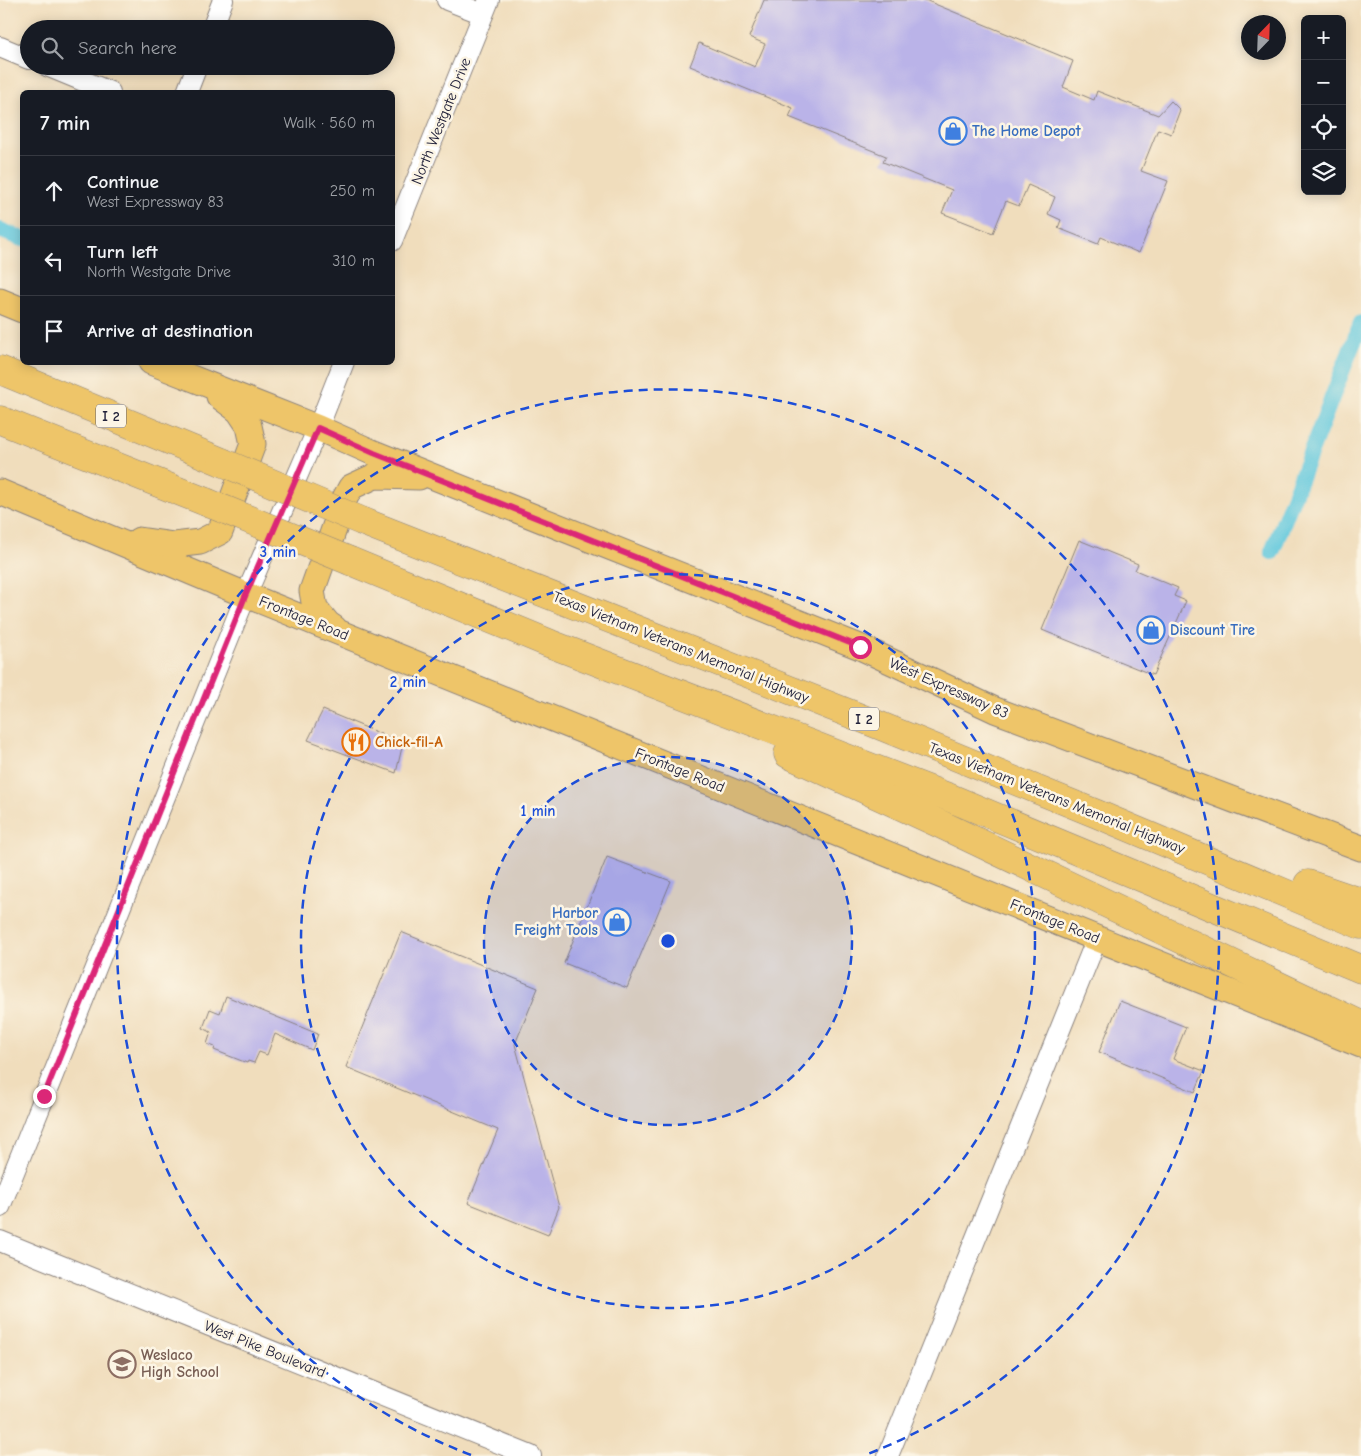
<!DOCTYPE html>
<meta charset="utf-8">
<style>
:root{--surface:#171b24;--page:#242831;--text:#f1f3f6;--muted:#9ea1a6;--line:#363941}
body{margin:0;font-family:"Comic Neue",sans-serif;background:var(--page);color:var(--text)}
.controls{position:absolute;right:15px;top:15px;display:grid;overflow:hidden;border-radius:8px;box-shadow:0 2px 12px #0003}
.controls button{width:45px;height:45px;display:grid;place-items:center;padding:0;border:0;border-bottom:1px solid var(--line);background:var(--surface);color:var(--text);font:25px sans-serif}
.compass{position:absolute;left:1241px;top:15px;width:45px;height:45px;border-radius:50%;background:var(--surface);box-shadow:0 2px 12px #0003;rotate:23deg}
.stop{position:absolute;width:15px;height:15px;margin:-11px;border:4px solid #db2777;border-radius:50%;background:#fff}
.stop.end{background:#db2777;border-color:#fff;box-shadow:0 1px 5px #0008}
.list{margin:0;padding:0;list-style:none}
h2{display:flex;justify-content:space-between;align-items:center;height:65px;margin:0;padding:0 20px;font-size:21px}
h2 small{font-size:16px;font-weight:400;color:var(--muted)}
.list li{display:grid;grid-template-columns:32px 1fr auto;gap:15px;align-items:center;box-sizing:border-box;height:70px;padding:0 20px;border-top:1px solid var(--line)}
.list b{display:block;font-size:19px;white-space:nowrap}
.list p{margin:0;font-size:16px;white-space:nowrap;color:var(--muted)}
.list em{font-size:16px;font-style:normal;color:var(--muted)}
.icon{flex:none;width:28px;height:28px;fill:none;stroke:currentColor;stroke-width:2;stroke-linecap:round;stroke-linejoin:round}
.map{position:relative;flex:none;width:1361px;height:1456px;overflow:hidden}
.search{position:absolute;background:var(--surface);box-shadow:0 2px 12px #0003;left:20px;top:20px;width:375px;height:55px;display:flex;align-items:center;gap:12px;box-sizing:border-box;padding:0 18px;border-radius:28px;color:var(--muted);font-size:19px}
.panel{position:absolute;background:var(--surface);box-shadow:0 2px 12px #0003;left:20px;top:90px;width:375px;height:275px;border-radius:8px}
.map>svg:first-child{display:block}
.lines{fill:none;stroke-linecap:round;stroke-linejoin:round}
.canal{stroke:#60c8dd;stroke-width:16}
.building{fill:#bab3e8}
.minor-casing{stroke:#89807c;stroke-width:22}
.major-casing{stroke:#89807c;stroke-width:27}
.highway-casing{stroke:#89807c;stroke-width:29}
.minor{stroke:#fff;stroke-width:20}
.major{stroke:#eec569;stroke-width:25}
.highway{stroke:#eec569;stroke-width:28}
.highway-bridge-casing{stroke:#89807c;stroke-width:29;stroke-linecap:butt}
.highway-bridge{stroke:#eec569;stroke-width:28}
.route{stroke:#db2777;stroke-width:6}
.ring{fill:none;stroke:#1d4ed8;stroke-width:2.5;stroke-dasharray:9 6}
.labels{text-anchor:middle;stroke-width:5;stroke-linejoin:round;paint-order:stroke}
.shield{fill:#fcf5e5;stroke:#63616e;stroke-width:1}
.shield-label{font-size:14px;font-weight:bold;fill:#22223b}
.street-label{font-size:15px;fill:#22223b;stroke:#fcf5e5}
.shop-label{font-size:15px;font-weight:bold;fill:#366cbe;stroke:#fcf5e5;text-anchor:start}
.food-label{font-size:15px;font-weight:bold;fill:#c56008;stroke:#fcf5e5;text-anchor:start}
.education-label{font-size:15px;font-weight:bold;fill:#785e54;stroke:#fcf5e5;text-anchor:start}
.centre{fill:#1d4ed8;stroke:#fcf5e5;stroke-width:2.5}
.ring-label{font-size:15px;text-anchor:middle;font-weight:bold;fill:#1d4ed8;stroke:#fcf5e5;stroke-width:5;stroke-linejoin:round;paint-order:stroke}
</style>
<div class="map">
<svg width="1361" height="1456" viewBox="0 0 1361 1456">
<rect width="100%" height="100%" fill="#fcf5e5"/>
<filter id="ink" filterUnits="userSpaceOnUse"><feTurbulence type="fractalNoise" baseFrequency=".02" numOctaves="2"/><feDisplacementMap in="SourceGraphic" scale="10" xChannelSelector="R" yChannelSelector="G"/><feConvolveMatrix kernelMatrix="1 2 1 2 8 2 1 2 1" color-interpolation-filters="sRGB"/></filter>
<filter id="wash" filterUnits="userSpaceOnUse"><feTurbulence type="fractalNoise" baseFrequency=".0096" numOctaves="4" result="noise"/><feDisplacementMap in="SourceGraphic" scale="20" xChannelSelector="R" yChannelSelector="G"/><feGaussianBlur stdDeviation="1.12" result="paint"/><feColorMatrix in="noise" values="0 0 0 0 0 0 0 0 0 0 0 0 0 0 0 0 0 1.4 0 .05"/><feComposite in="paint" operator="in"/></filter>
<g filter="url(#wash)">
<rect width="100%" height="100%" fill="#f0ddbc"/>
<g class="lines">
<g class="canal">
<path d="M0 230 22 239"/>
<path d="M1272 552 1361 323"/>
</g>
</g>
<g id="blocks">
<g class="building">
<path d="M764 0H925L1073 61 1063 87 1094 100 1097 91 1158 115 1171 101 1180 110 1171 134 1158 129 1141 171 1168 181 1139 253 1101 237 1098 244 1058 228 1061 220 1048 214 1055 197 1028 185 1019 206 1006 201 993 233 942 213 952 190 883 162 886 156 789 117 793 108 690 66 699 43 755 67 765 44 749 37Z"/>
<path d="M1079 540 1138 564 1135 570 1178 588 1174 596 1186 601 1153 675 1042 630Z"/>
<path d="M323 710 403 743 396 773 308 740Z"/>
<path d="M607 857 671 881 627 988 564 963Z"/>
<path d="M401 932 538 988 515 1044 559 1207 548 1235 468 1203 498 1130 346 1067Z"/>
<path d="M226 996 318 1034 312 1050 275 1034 267 1055 259 1052 254 1063 248 1061 247 1063 214 1050 215 1047 207 1044 211 1032 203 1028 210 1009 220 1013Z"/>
<path d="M1120 1001 1186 1027 1173 1059 1204 1071 1195 1092 1099 1052Z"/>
</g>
</g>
</g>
<g filter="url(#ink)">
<use href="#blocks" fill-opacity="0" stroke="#89807c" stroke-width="1"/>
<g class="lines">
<g class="minor-casing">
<g id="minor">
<path d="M447 0 483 14"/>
<path d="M212 29 223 0"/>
<path d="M0 47 29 59"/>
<path d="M47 66 110 92"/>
<path d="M187 92 197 66"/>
<path d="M392 241 489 0"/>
<path d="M0 1207 246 595 318 428 344 362"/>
<path d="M0 1241 531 1456"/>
<path d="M888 1456 1097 938"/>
</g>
</g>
<g class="major-casing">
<g id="major">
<path d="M0 301 22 310"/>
<path d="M151 362 318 428 374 453 860 647 995 710 1361 848"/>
<path d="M0 492 246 595 1361 1045"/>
<path d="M139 540 174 545 200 542 220 532 253 444 249 426 239 411 219 396"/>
<path d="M334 628 328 624 315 608 312 591 345 498 351 487 375 476 419 477"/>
</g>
</g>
<g class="highway-casing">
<g id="highway">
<path d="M0 370 222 462"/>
<path d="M0 420 206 502"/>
<path d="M364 522 871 722 1097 814 1361 925"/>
<path d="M350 561 551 644 948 797 1361 969"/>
<path d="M788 754 938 823 1361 1025"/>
<path d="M1308 884 1361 902"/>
</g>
</g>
<use href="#minor" class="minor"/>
<use href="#major" class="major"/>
<use href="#highway" class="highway"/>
<g class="highway-bridge-casing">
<g id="highway-bridge">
<path d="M222 462 364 522"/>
<path d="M206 502 350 561"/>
</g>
</g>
<use href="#highway-bridge" class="highway-bridge"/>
</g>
</g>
<g class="lines" filter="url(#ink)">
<path class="route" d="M44 1096 246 594 318 428 374 453 860 647"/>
</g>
<circle cx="668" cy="941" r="184" fill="#1d4ed8" fill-opacity=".12"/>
<g class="ring">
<circle cx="668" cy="941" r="184"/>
<circle cx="668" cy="941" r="367"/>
<path d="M471 1455A551 551 0 1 1 865 1455"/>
</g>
<defs>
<g id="shop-ring" transform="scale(1.4375)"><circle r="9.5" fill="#fcf5e5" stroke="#3f7fe0" stroke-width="1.5"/><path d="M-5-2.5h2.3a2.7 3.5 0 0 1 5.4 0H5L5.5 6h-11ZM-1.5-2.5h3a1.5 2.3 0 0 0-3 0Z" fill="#3f7fe0"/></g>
<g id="restaurant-ring" transform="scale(1.4375)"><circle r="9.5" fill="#fcf5e5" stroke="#e8710a" stroke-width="1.5"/><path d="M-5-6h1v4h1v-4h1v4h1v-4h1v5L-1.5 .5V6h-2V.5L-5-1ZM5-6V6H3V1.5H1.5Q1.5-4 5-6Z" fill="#e8710a"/></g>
<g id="school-ring" transform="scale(1.4375)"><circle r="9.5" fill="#fcf5e5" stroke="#8d6e63" stroke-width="1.5"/><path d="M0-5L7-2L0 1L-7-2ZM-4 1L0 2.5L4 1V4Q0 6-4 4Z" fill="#8d6e63"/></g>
</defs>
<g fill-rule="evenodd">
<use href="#shop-ring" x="953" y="131"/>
<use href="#shop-ring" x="1151" y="630"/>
<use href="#restaurant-ring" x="356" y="742"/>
<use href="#shop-ring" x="617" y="922"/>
<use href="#school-ring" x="122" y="1364"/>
</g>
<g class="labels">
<g class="shield">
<rect x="96" y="404.5" width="30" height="23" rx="4"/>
<rect x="849" y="707.5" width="30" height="23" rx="4"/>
</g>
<g class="shield-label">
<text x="111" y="421">I 2</text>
<text x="864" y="724">I 2</text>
</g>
<g class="street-label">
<text transform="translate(441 121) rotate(-68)" y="5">North Westgate Drive</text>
<text transform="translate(304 618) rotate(22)" y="5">Frontage Road</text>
<text transform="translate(681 647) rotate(22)" y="5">Texas Vietnam Veterans Memorial Highway</text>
<text transform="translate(949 688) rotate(24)" y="5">West Expressway 83</text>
<text transform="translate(680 770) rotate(22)" y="5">Frontage Road</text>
<text transform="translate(1057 798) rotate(22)" y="5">Texas Vietnam Veterans Memorial Highway</text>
<text transform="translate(1055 921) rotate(22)" y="5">Frontage Road</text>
<text transform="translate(265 1349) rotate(22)" y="5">West Pike Boulevard</text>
</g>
<g class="shop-label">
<text x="972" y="136">The Home Depot</text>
<text x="1170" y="635">Discount Tire</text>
<text x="598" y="918" text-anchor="end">Harbor<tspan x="598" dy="17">Freight Tools</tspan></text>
</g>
<g class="food-label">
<text x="375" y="747">Chick-fil-A</text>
</g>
<g class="education-label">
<text x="141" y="1360">Weslaco<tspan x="141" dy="17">High School</tspan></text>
</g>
</g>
<circle cx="668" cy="941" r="8" class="centre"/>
<g class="ring-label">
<text x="278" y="557">3 min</text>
<text x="408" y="687">2 min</text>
<text x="538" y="816">1 min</text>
</g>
</svg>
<div class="controls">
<button>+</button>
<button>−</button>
<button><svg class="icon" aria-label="locate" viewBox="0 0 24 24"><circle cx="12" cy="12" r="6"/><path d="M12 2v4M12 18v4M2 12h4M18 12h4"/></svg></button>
<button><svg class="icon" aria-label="layers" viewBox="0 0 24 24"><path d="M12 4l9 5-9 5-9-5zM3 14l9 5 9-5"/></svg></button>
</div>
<svg class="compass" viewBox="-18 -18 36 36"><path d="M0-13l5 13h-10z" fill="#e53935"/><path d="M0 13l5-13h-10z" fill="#9ea1a6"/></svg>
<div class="stop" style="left:860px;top:647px"></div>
<div class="stop end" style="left:44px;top:1096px"></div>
<div class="search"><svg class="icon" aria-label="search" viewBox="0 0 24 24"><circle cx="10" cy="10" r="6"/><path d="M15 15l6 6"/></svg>Search here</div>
<section class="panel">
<h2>7 min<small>Walk · 560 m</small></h2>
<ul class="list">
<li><svg class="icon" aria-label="ahead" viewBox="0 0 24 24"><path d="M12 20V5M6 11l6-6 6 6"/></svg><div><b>Continue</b><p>West Expressway 83</p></div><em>250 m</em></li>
<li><svg class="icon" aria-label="left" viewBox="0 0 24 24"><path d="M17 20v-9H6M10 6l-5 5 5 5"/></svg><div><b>Turn left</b><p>North Westgate Drive</p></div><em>310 m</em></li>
<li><svg class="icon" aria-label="arrive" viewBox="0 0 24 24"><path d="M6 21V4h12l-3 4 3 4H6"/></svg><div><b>Arrive at destination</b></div></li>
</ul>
</section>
</div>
